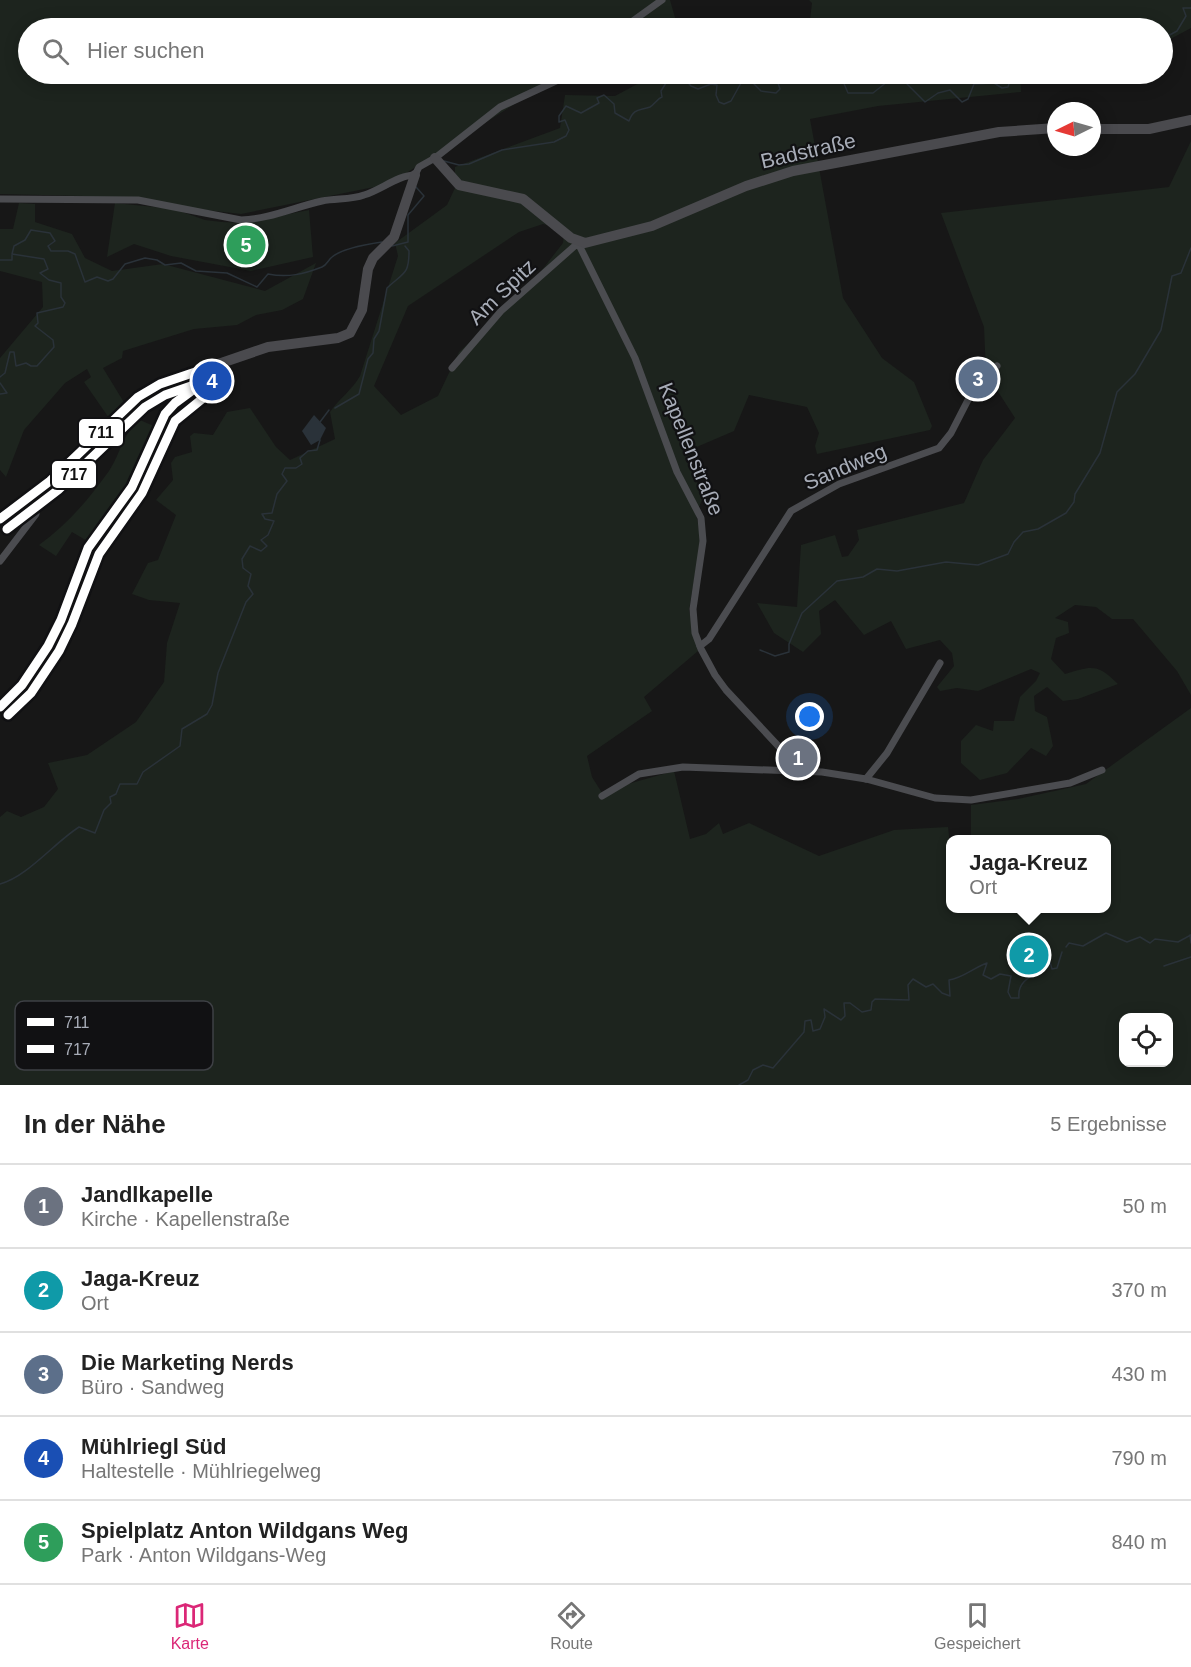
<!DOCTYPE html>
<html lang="de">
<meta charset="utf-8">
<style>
:root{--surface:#fff;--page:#f2f2f2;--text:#222;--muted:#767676;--line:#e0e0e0;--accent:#db2777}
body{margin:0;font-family:Arial,sans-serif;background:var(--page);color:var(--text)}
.controls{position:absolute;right:18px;bottom:18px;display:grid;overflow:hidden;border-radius:12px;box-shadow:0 3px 15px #0003}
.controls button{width:54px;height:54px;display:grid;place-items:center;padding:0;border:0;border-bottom:2px solid var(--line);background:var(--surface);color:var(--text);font:30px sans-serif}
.compass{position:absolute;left:1047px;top:102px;width:54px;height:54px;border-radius:50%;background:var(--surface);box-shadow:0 3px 15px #0003;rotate:265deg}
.you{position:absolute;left:810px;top:717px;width:21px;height:21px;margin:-15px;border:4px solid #fff;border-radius:50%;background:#1a73e8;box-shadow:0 0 0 9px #1a73e833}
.badge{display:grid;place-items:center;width:39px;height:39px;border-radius:50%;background:var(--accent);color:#fff;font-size:20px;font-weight:700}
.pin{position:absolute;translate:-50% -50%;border:3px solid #fff;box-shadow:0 2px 6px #0006}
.popup{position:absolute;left:946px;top:835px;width:165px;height:78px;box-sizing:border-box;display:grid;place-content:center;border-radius:12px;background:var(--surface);filter:drop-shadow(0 2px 4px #0005);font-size:20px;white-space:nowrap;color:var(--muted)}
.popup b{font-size:22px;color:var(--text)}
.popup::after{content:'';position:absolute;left:50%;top:100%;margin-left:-12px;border:12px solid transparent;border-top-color:var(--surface)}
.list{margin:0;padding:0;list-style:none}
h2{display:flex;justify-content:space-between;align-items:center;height:78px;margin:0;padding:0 24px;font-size:26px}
h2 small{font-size:20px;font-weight:400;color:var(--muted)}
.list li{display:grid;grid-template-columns:39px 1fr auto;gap:18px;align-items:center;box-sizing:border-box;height:84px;padding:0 24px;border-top:2px solid var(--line)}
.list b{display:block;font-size:22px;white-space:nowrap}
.list p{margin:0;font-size:20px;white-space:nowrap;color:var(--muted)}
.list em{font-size:20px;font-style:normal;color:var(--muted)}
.icon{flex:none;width:33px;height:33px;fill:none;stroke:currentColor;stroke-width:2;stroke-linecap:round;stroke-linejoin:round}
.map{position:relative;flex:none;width:1191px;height:1085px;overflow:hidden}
.search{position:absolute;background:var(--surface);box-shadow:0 3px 15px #0003;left:18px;right:18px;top:18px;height:66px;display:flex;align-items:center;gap:15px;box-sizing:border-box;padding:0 21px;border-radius:33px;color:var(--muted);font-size:22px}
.sheet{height:498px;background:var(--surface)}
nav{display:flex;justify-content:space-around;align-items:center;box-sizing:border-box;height:84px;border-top:2px solid var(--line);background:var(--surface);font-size:16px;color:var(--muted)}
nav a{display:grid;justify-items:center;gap:3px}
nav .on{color:var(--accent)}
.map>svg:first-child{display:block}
.green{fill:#1d241e;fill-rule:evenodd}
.water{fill:#2a3239}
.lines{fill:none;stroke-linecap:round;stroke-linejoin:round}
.stream{stroke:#2a3239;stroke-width:1.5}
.street{stroke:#4b4c50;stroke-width:7}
.secondary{stroke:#4a4a4e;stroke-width:10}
.bus-1-casing{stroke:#111113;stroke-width:14}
.bus-2-casing{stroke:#111113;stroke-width:14}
.bus-1{stroke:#fff;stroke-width:9}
.bus-2{stroke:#fff;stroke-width:9}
.labels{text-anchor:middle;stroke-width:4.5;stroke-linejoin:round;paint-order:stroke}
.street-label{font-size:21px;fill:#a8adb8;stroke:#111113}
.key{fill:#111113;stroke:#3e4045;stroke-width:1.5}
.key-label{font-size:16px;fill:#a8adb8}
.line-badge{stroke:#111113;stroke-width:2}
.pale-badge-label{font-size:16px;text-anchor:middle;font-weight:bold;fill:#111}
</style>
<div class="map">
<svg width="1191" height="1085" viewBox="0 0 1191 1085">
<rect width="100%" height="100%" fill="#171717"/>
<g class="green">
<path d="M0 0H670L678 28H28V74H580L546 84 389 184 241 214 83 196 0 194Z"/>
<path d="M809 0H1191V28L1163 43 1162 28H809L812 3Z"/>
<path d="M656 74H1020L1021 92 878 106 810 119 843 298 882 358 914 382 932 426 930 430 817 454 815 446 819 433 807 407 749 395 734 431 692 449 690 456 702 500 696 514 701 539 689 610 698 651 644 697 652 711 587 756 592 777 604 796 628 784 674 771 690 839 706 834 719 823 723 834 749 823 819 856 894 830 948 827 951 854V908H1107V840L971 839V805L1018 799 1086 784 1191 708V1085H0V817L7 811 21 817 44 807 58 789 48 763 87 755 136 722 164 682 167 643 180 603 149 600 132 594 148 563 158 560 176 515 156 500 173 480 171 463 175 457 192 452 190 436 194 433 213 435 227 412 250 408 276 447 290 460 335 439 330 412C339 399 352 390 360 376L398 256 395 243 447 205 455 188V167L560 128 565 95 615 96ZM543 224 557 228 564 234 563 243 528 288 459 352 438 396 401 415 374 386 408 306 519 232ZM1124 1017H1168V1062H1124Z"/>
<path d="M1191 141V695L1177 671 1133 619H1112L1096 607 1075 605 1055 618 1068 622 1069 633 1056 638 1051 659 1065 674C1092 666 1097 663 1118 684L1078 699 1063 701 1047 687 1034 696 1035 711 1047 717 1053 746 1046 756 1031 748 1007 773 980 780 961 763V741L976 725 993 731 994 721H1014L1020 697 1036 681 1040 673 1031 669 978 691 957 688 940 691 937 687 954 666 952 653 940 640 906 649 891 621 864 635 835 600 819 611 821 634 803 652 774 633 757 603 797 607 801 545 835 535 842 557 848 556 859 540 857 530 964 503 983 460 1015 418 986 373 984 327 941 213 1169 187Z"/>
<path d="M19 203 35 204V222L72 234 85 258 112 271 163 264 265 291 316 263 303 299 282 310 256 315 237 325 194 329 123 351 122 358 103 368 125 404 109 418 84 382 91 377 87 369 65 383 24 430 6 477 0 470V358L43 307 42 282 0 271V229H13Z"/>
<path d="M115 203 174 209 205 220 222 222 243 223 309 210 313 257 251 271 171 256 134 244 107 257Z"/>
<path d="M140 420 156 427 130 486 89 542 72 532 56 556 39 545C67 525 89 499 109 471 121 453 122 434 140 420Z"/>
</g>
<path class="water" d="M314 415 326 428 320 440 311 445 302 431Z"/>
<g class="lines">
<g class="stream">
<path d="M1099 28 1101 20 1109 19 1121 28"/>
<path d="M1130 28 1129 22 1131 20 1136 24 1155 28"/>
<path d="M1162 33 1166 37 1177 31 1186 16 1183 8H1191"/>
<path d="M831 74 842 79 848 93H873L892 78 900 77 925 102 938 93 950 90 962 102 968 99 974 84 994 83 1002 88 1008 87 1012 74"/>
<path d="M444 161 459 165 469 164 502 150 554 142 566 136 569 130 565 120 559 122V116L566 106 581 113 599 103 597 98 604 95 614 104 615 113 629 121C634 108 639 111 650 107 654 105 657 99 662 97L661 91 671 75 680 74 691 86 698 89 711 84 717 85 716 95 719 102 724 104 731 101 741 83 751 81 761 91 776 93 780 89 775 74"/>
<path d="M392 246 408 242V215L424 196 416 187"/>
<path d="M0 260H12V255"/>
<path d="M0 377 5 373 10 352H14L16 366 26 363 31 366H37L54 347 53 340 35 326 38 323 37 313 63 307 65 303 61 297V283L49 280 40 273 48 269 44 259 12 254 14 246 25 240 31 230 50 233 55 241 48 246 51 251H68L75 254 85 282 97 277 108 281 113 279 125 264 145 258 157 260 165 265 181 263 196 271 227 273 257 287 268 274C288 278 304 274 322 267 327 265 328 260 332 257 343 248 368 244 382 242"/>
<path d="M0 383 7 393 0 394"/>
<path d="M335 408 359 394 368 359 373 353 374 339 379 331 387 288C404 272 409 275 409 251L405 246"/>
<path d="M320 422 329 410"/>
<path d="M760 650 775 656 789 652V644L802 613 837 581 863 577 877 569 897 571 946 562 978 565 1008 554 1014 542 1023 532 1038 529 1066 513 1074 502 1075 494 1100 453 1117 392 1135 374 1161 330 1172 276 1181 273 1191 248"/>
<path d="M0 884C27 877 54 843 79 827L95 833 104 810 111 803 110 797 116 794 120 784H137L143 772 180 746 182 729 207 714 212 705 218 673 246 602 253 594 248 586 251 574 243 568 242 559 250 546 261 551 267 546 261 540 268 535 274 521 265 519 262 514 272 513 277 494 287 481 282 474 285 468H296L302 464 300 458 308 451 317 450 320 440"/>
<path d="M1190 935 1191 943"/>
<path d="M1066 947 1069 943 1083 946 1106 933 1127 942 1140 937 1150 943 1155 939 1178 942 1191 935"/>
<path d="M1164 966 1191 957"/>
<path d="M739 1085 748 1080 753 1070 763 1065 773 1068 804 1032 805 1021 811 1020 813 1031 820 1029 825 1017 824 1009 841 1020 845 1016 844 1003H850L862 1012 871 1010 872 1002 875 999 909 1000 908 985 913 979 926 987 933 984 942 993 950 996 949 980C963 978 973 968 987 963L983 975 991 979 1000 974 1011 976 1008 992 1011 998H1019C1017 983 1029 977 1040 971L1042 965 1050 962 1052 969 1057 968 1062 952"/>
</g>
<g class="street">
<path d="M623 28 662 0"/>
<path d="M0 199 138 200 241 220C269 219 295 207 322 201 336 198 351 200 364 195 381 190 398 175 415 175L419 167 435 158 500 107 571 74"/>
<path d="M452 368 501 311 578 243 635 358 677 472 701 518 703 541 693 609 695 633 701 649 715 675 726 690 782 750 791 772"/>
<path d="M0 561 36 514V509L28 499"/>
<path d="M700 646 709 639 791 511 839 484 939 448 951 433 969 398 997 366"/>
<path d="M0 707 22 685 48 646 61 620 88 548 132 487 165 414 175 403 209 378 213 366"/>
<path d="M866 779 887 753 940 663"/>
<path d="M602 796 639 774 683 767 822 772 866 779 935 798 971 800 1070 783 1102 770"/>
</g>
<g class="secondary">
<path d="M1092 129H1149L1191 120"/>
<path d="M435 158 459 185 523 199 571 238 585 243 652 226 746 186 793 171 999 132 1056 128"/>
<path d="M0 519 50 481 131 403 160 384 268 347 338 338 350 333 362 310 368 269 373 258 394 237 415 175"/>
</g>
<g class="bus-1-casing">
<g id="bus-1">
<path d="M0 519 50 481 138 397 160 384 213 366"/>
<path d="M0 707 22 685 48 646 61 620 88 548 132 487 165 414 175 403 209 378 213 366"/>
</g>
</g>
<g class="bus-2-casing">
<g id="bus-2">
<path d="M7 529 58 490 145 407 165 395 217 377"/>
<path d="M8 715 31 693 59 651 72 624 99 554 142 493 175 421 218 386 224 370"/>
</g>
</g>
<use href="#bus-1" class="bus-1"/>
<use href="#bus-2" class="bus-2"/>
</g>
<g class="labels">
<g class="street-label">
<text transform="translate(808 151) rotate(-13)" y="7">Badstraße</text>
<text transform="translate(502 292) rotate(-44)" y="7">Am Spitz</text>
<text transform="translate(691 449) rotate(68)" y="7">Kapellenstraße</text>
<text transform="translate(845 467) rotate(-23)" y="7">Sandweg</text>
</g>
</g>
<rect x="15" y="1001" width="198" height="69" rx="9" class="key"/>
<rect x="27" y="1018" width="27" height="8" fill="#fff"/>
<rect x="27" y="1045" width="27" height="8" fill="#fff"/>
<g class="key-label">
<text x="64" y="1028">711</text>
<text x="64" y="1055">717</text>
</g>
<g class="line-badge">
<rect x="78" y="418" width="46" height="29" rx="6" fill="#fff"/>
<rect x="51" y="460" width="46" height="29" rx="6" fill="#fff"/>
</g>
<g class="pale-badge-label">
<text x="101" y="438">711</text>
<text x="74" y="480">717</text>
</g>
</svg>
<div class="controls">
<button><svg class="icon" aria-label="locate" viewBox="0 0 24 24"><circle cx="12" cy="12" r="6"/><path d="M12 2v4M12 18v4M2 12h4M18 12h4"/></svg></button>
</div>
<svg class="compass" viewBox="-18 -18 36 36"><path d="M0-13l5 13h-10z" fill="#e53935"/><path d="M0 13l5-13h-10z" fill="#767676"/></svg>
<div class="you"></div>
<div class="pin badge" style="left:798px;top:758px;background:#6b7280">1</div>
<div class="pin badge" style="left:1029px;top:955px;background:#0f9aa8">2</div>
<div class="popup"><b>Jaga-Kreuz</b>Ort</div>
<div class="pin badge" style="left:978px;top:379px;background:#5c6f8a">3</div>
<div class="pin badge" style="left:212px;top:381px;background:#1a4fb4">4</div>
<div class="pin badge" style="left:246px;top:245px;background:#2e9e5b">5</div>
<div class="search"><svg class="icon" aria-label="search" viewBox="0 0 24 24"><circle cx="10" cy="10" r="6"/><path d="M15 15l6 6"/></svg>Hier suchen</div>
</div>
<section class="sheet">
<h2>In der Nähe<small>5 Ergebnisse</small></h2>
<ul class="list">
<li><span class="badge" style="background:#6b7280">1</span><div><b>Jandlkapelle</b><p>Kirche · Kapellenstraße</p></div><em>50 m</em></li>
<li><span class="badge" style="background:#0f9aa8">2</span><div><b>Jaga-Kreuz</b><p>Ort</p></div><em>370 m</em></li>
<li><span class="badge" style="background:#5c6f8a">3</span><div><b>Die Marketing Nerds</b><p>Büro · Sandweg</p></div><em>430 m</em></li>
<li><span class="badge" style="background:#1a4fb4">4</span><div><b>Mühlriegl Süd</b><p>Haltestelle · Mühlriegelweg</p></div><em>790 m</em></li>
<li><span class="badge" style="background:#2e9e5b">5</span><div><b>Spielplatz Anton Wildgans Weg</b><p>Park · Anton Wildgans-Weg</p></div><em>840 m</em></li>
</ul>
</section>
<nav>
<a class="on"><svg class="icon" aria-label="map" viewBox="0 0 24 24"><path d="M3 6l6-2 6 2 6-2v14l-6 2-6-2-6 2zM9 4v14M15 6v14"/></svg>Karte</a>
<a><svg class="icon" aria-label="directions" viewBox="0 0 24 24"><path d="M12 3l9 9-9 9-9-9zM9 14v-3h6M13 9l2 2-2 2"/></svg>Route</a>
<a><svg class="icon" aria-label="saved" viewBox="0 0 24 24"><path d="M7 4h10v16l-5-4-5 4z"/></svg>Gespeichert</a>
</nav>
